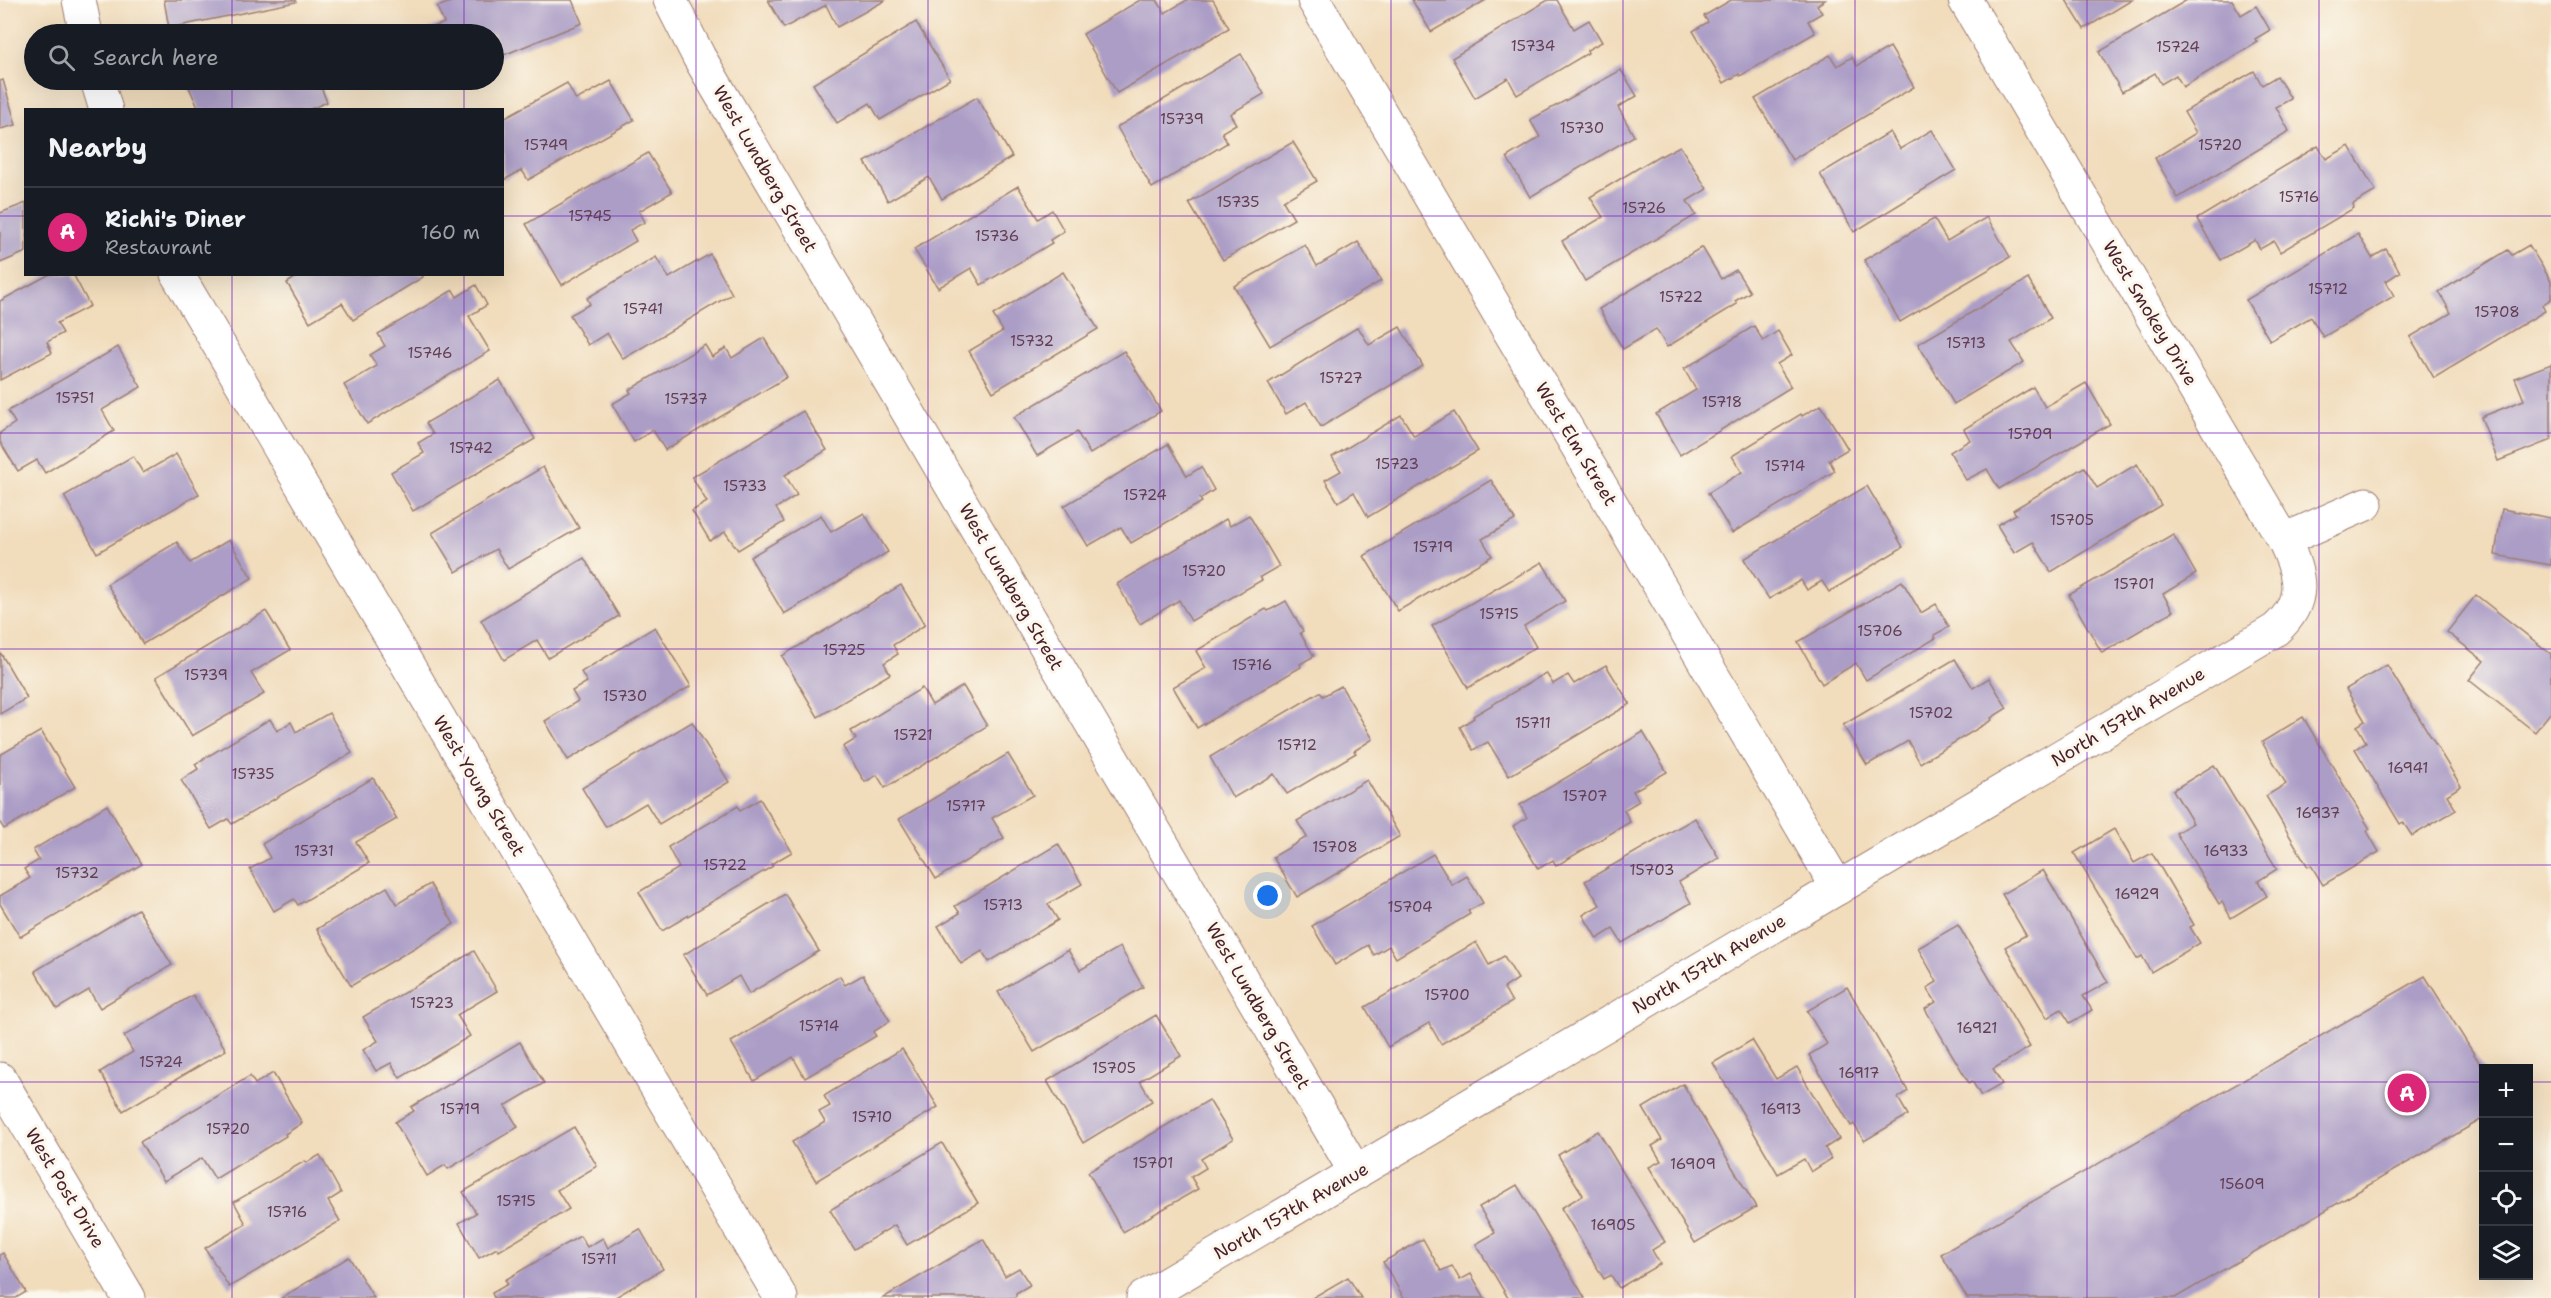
<!DOCTYPE html>
<meta charset="utf-8">
<style>
:root{--surface:#171b24;--page:#20242c;--text:#f1f3f6;--muted:#9ea1a6;--line:#363941;--accent:#db2777}
body{margin:0;font-family:"Shantell Sans",sans-serif;background:var(--page);color:var(--text)}
.controls{position:absolute;right:18px;bottom:18px;display:grid;overflow:hidden;border-radius:0px;box-shadow:0 6px 24px #0002}
.controls button{width:54px;height:54px;display:grid;place-items:center;padding:0;border:0;border-bottom:2px solid var(--line);background:var(--surface);color:var(--text);font:30px sans-serif}
.you{position:absolute;left:1268px;top:896px;width:21px;height:21px;margin:-15px;border:4px solid #fff;border-radius:50%;background:#1a73e8;box-shadow:0 0 0 9px #1a73e833}
.badge{display:grid;place-items:center;width:39px;height:39px;border-radius:50%;background:var(--accent);color:#fff;font-size:20px;font-weight:700}
.pin{position:absolute;translate:-50% -50%;border:3px solid #fff;box-shadow:0 2px 6px #0006}
.list{margin:0;padding:0;list-style:none}
h2{display:flex;justify-content:space-between;align-items:center;height:78px;margin:0;padding:0 24px;font-size:26px}
h2 small{font-size:20px;font-weight:400;color:var(--muted)}
.list li{display:grid;grid-template-columns:39px 1fr auto;gap:18px;align-items:center;box-sizing:border-box;height:90px;padding:0 24px;border-top:2px solid var(--line)}
.list b{display:block;font-size:22px;white-space:nowrap}
.list p{margin:0;font-size:20px;white-space:nowrap;color:var(--muted)}
.list em{font-size:20px;font-style:normal;color:var(--muted)}
.icon{flex:none;width:33px;height:33px;fill:none;stroke:currentColor;stroke-width:2;stroke-linecap:round;stroke-linejoin:round}
.map{position:relative;flex:none;width:2551px;height:1298px;overflow:hidden}
.search{position:absolute;background:var(--surface);box-shadow:0 6px 24px #0002;left:24px;top:24px;width:480px;height:66px;display:flex;align-items:center;gap:15px;box-sizing:border-box;padding:0 21px;border-radius:33px;color:var(--muted);font-size:22px}
.panel{position:absolute;background:var(--surface);box-shadow:0 6px 24px #0002;left:24px;top:108px;width:480px;height:168px;border-radius:0px}
.map>svg:first-child{display:block}
.building{fill:#ab9dc6}
.lines{fill:none;stroke-linecap:round;stroke-linejoin:round}
.minor-casing{stroke:#9e7e73;stroke-width:35}
.minor{stroke:#fff;stroke-width:33}
.grid{fill:none;stroke:#7b2cbf;stroke-width:1.5;stroke-opacity:0.55}
.labels{text-anchor:middle;stroke-width:6;stroke-linejoin:round;paint-order:stroke}
.number-label{font-size:15px;fill:#623e52}
.street-label{font-size:18px;fill:#4a1f2b;stroke:#fbf7ec}
</style>
<div class="map">
<svg width="2551" height="1298" viewBox="0 0 2551 1298">
<rect width="100%" height="100%" fill="#fbf7ec"/>
<filter id="ink" filterUnits="userSpaceOnUse"><feTurbulence type="fractalNoise" baseFrequency=".0167" numOctaves="2"/><feDisplacementMap in="SourceGraphic" scale="12" xChannelSelector="R" yChannelSelector="G"/><feConvolveMatrix kernelMatrix="1 2 1 2 8 2 1 2 1" color-interpolation-filters="sRGB"/></filter>
<filter id="wash" filterUnits="userSpaceOnUse"><feTurbulence type="fractalNoise" baseFrequency=".008" numOctaves="4" result="noise"/><feDisplacementMap in="SourceGraphic" scale="24" xChannelSelector="R" yChannelSelector="G"/><feGaussianBlur stdDeviation="1.35" result="paint"/><feColorMatrix in="noise" values="0 0 0 0 0 0 0 0 0 0 0 0 0 0 0 0 0 1.4 0 .05"/><feComposite in="paint" operator="in"/></filter>
<g filter="url(#wash)">
<rect width="100%" height="100%" fill="#f1dcbb"/>
<g id="blocks">
<g class="building">
<path d="M164 0H296V2L169 28Z"/>
<path d="M456 0H572L582 23 494 59V34H431L428 29 444 23 437 7Z"/>
<path d="M768 0H886L837 27 826 5 784 28Z"/>
<path d="M1140 0H1157L1165 13 1187 0H1213L1229 28 1117 93 1083 34Z"/>
<path d="M1412 0H1486L1431 32Z"/>
<path d="M1548 0H1557L1574 29 1589 20 1602 42 1587 50 1588 53 1517 95 1508 78 1475 98 1452 58Z"/>
<path d="M1731 0H1825L1817 5 1822 13 1808 21 1815 33 1740 76 1739 74 1724 83 1693 31 1708 22 1704 16Z"/>
<path d="M2066 0H2132L2084 29Z"/>
<path d="M2187 0H2232L2241 15 2256 6 2270 30 2255 39 2258 42 2183 87 2176 75 2161 84 2155 73 2122 92 2099 52Z"/>
<path d="M916 22 950 79 880 120 870 103 837 123 813 84Z"/>
<path d="M1890 47 1914 87 1792 160 1755 99 1830 55 1837 66 1852 57 1857 66Z"/>
<path d="M1241 54 1264 94 1230 114 1236 124 1222 132 1227 143 1152 188 1117 127Z"/>
<path d="M1621 70 1637 96 1618 107 1634 136 1530 197 1507 157 1540 137 1530 120Z"/>
<path d="M2254 71 2262 85 2277 76 2291 99 2276 107 2289 131 2178 198 2155 158 2196 133 2184 112Z"/>
<path d="M3 80 16 125 0 129V81Z"/>
<path d="M209 80H318L327 102 308 110H199L189 87Z"/>
<path d="M611 81 634 120 528 180 522 170 504 180 502 119 567 83 576 100Z"/>
<path d="M977 97 1012 157 942 199 929 177 888 201 865 162Z"/>
<path d="M1932 130 1956 170 1854 232 1820 174 1890 132 1900 149Z"/>
<path d="M1293 142 1317 181 1283 201 1294 219 1223 260 1189 203Z"/>
<path d="M1680 146 1707 189 1687 201 1696 215 1585 281 1562 241 1603 217 1590 197 1660 155 1661 156Z"/>
<path d="M2318 146 2326 159 2349 146 2376 191 2353 204 2354 208 2280 252 2274 241 2260 249 2255 240 2221 260 2197 219Z"/>
<path d="M648 153 672 192 639 211 645 222 630 230 636 241 562 285 526 224Z"/>
<path d="M1018 186 1038 219 1052 210 1064 231 1050 240 1052 243 981 285 971 268 938 288 914 249Z"/>
<path d="M26 203V252L0 263V213Z"/>
<path d="M1987 217 2010 257 1900 322 1864 260 1934 219 1947 241Z"/>
<path d="M2358 234 2372 258 2386 249 2400 272 2386 281 2394 296 2323 337 2311 317 2270 341 2246 300Z"/>
<path d="M1358 242 1381 281 1270 346 1234 286 1305 245 1317 266Z"/>
<path d="M2529 245 2551 281V299L2542 305 2545 311 2434 378 2410 337 2451 313 2439 292 2508 250 2512 255Z"/>
<path d="M1702 247 1721 279 1736 270 1750 292 1735 301 1737 304 1667 347 1656 329 1623 349 1599 309Z"/>
<path d="M710 254 732 294 623 359 607 333 588 345 570 315 590 304 587 298 656 257 669 278Z"/>
<path d="M1063 272 1098 329 993 392 969 351 1003 331 993 315Z"/>
<path d="M50 274H73L90 306 57 323 63 333 47 342 52 353 0 380V301Z"/>
<path d="M301 274H422L423 277 353 320 342 303 310 322 287 283Z"/>
<path d="M2028 279 2051 318 2011 342 2024 362 1954 404 1918 344Z"/>
<path d="M476 285 487 305 469 316 490 351 367 424 344 385 377 366 370 355 385 346 378 334 453 290 457 297Z"/>
<path d="M1754 326 1763 341 1778 331 1792 355 1777 364 1791 387 1680 455 1656 414 1696 390 1684 369Z"/>
<path d="M1358 327 1369 345 1400 327 1423 366 1321 427 1306 402 1286 414 1268 383Z"/>
<path d="M764 338 787 377 665 450 653 430 634 442 612 404 631 393 629 390 705 345 712 357 726 348 732 358Z"/>
<path d="M118 347 141 387 102 410 114 431 45 473 37 460 18 471 0 442V433L15 423 8 411Z"/>
<path d="M1124 351 1161 411 1090 454 1077 432 1037 456 1014 417Z"/>
<path d="M2551 364V440L2498 461 2481 417 2524 400 2515 378Z"/>
<path d="M500 380 535 439 413 511 391 472 424 453 418 443 433 434 426 423Z"/>
<path d="M2086 383 2110 424 1999 489 1987 469 1966 480 1950 452 1970 440 1964 429 2033 387 2045 407Z"/>
<path d="M1821 405 1848 449 1829 460 1835 471 1732 533 1708 493 1742 472 1732 456 1801 414 1802 416Z"/>
<path d="M803 411 827 450 785 475 797 495 776 508 784 522 738 550 725 532 710 541 692 511 707 502 692 477Z"/>
<path d="M1454 412 1478 451 1368 517 1354 492 1338 502 1325 480 1341 471 1332 457 1401 415 1414 436Z"/>
<path d="M1168 444 1187 476 1201 467 1214 490 1200 499 1202 502 1131 543 1121 527 1088 546 1064 506Z"/>
<path d="M176 454 199 494 97 553 64 496 133 456 143 473Z"/>
<path d="M2137 464 2161 505 2051 572 2033 542 2014 553 1997 525 2016 514 2013 510 2084 467 2097 488Z"/>
<path d="M543 467 579 528 508 569 496 549 456 572 432 533Z"/>
<path d="M1491 480 1515 520 1482 539 1492 556 1398 611 1364 556Z"/>
<path d="M1867 486 1903 547 1829 592 1822 581 1807 590 1801 580 1769 599 1744 559Z"/>
<path d="M2502 509 2551 518V565L2495 555Z"/>
<path d="M864 513 888 552 784 614 750 557 821 515 831 532Z"/>
<path d="M1249 515 1279 566 1260 577 1262 580 1191 621 1179 600 1140 624 1117 584 1226 519 1230 526Z"/>
<path d="M2173 534 2196 574 2163 594 2173 611 2102 653 2069 595Z"/>
<path d="M229 540 252 578 143 644 107 584 177 542 190 563Z"/>
<path d="M584 558 619 616 548 658 537 640 504 660 481 620Z"/>
<path d="M1542 562 1565 601 1524 626 1536 647 1468 688 1432 626Z"/>
<path d="M1902 581 1921 613 1936 604 1949 627 1934 635 1936 638 1866 680 1856 663 1822 684 1798 642Z"/>
<path d="M901 585 925 625 893 645 898 654 884 663 890 674 818 717 782 656Z"/>
<path d="M2476 595 2551 654V712L2535 732 2469 680 2484 661 2447 632Z"/>
<path d="M1286 601 1303 631 1300 633 1314 656 1300 664 1301 667 1197 728 1173 687 1206 668 1196 651 1266 609 1268 611Z"/>
<path d="M266 611 290 650 251 673 264 694 192 736 156 677Z"/>
<path d="M655 627 691 686 568 760 545 721 578 701 572 691 587 682 581 672Z"/>
<path d="M0 652 27 698 0 714Z"/>
<path d="M1955 659 1973 688 1989 678 2007 708 1991 718 1992 720 1920 763 1908 741 1867 765 1843 725Z"/>
<path d="M1606 665 1630 704 1509 776 1488 742 1473 750 1460 727 1474 718 1473 716 1546 673 1553 684 1568 675 1574 684Z"/>
<path d="M2387 665 2461 786 2447 795 2456 810 2412 836 2403 822 2400 824 2355 749 2366 742 2357 726 2365 721 2346 689Z"/>
<path d="M963 686 987 726 885 788 877 775 865 782 843 747 856 739 851 731 922 688 932 705Z"/>
<path d="M1341 686 1373 739 1354 751 1356 753 1287 794 1274 774 1233 798 1210 757 1320 692 1323 696Z"/>
<path d="M329 713 352 753 232 824 228 819 211 829 181 780 198 769 195 764 270 719 277 731 291 722 296 732Z"/>
<path d="M2303 717 2370 829 2367 831 2379 852 2323 885 2311 865 2308 867 2266 796 2286 784 2262 742Z"/>
<path d="M692 722 729 782 659 824 646 803 606 827 582 788Z"/>
<path d="M41 731 75 787 4 829 0 823V755Z"/>
<path d="M1643 732 1667 772 1633 791 1639 801 1624 810 1630 822 1556 866 1553 860 1538 869 1513 826 1527 818 1520 805Z"/>
<path d="M1008 754 1033 795 992 818 1004 838 936 879 899 819Z"/>
<path d="M2214 765 2277 869 2258 881 2267 896 2231 918 2222 902 2219 904 2176 833 2193 823 2173 790Z"/>
<path d="M373 778 397 819 356 842 369 863 298 905 294 899 274 911 250 869 270 858 262 844Z"/>
<path d="M1367 780 1400 836 1297 897 1273 857 1307 837 1297 821Z"/>
<path d="M760 799 792 852 771 864 773 866 662 931 639 892 679 868 668 847 738 806 740 811Z"/>
<path d="M107 805 142 864 20 937 0 904V896L30 878 24 869 39 860 33 850Z"/>
<path d="M1695 818 1719 858 1679 882 1691 903 1622 943 1613 929 1597 939 1583 915 1600 905 1585 881Z"/>
<path d="M2114 829 2134 863 2152 853 2194 925 2190 927 2200 943 2151 972 2142 956 2137 959 2074 853Z"/>
<path d="M1058 844 1082 884 1048 904 1058 920 989 962 982 951 961 964 938 926 960 913 955 906Z"/>
<path d="M1433 854 1452 885 1467 876 1483 903 1468 911 1470 914 1396 958 1389 946 1374 955 1368 945 1335 965 1312 926Z"/>
<path d="M2043 870 2108 982 2083 996 2092 1010 2070 1023 2061 1009 2047 1018 2005 947 2026 935 2002 894Z"/>
<path d="M430 884 454 924 351 986 317 929 387 887 397 904Z"/>
<path d="M785 894 819 951 749 994 739 976 707 995 683 955Z"/>
<path d="M138 909 172 965 100 1008 89 990 57 1009 35 971Z"/>
<path d="M1958 925 2030 1047 1993 1069 2002 1084 1981 1096 1972 1081 1969 1083 1925 1009 1936 1002 1927 988 1937 982 1918 948Z"/>
<path d="M1476 942 1489 965 1504 956 1518 979 1504 988 1512 1002 1441 1044 1429 1023 1388 1047 1365 1007Z"/>
<path d="M1120 947 1143 987 1034 1052 998 992 1068 950 1080 970Z"/>
<path d="M474 951 497 991 457 1015 470 1036 400 1078 391 1063 376 1071 363 1050 378 1041 363 1017Z"/>
<path d="M863 975 890 1021 873 1032 876 1036 805 1078 793 1057 754 1081 731 1042 840 976 845 985Z"/>
<path d="M2425 976 2484 1070V1118L2175 1298H1967L1941 1254Z"/>
<path d="M1847 987 1908 1091 1898 1098 1908 1115 1864 1141 1854 1124 1851 1126 1809 1055 1827 1044 1807 1011Z"/>
<path d="M193 995 226 1050 123 1111 100 1072 133 1052 124 1036Z"/>
<path d="M1156 1015 1181 1056 1140 1081 1152 1101 1083 1143 1047 1081Z"/>
<path d="M1752 1040 1776 1079 1797 1067 1839 1139 1825 1148 1831 1159 1811 1172 1804 1159 1778 1174 1713 1063Z"/>
<path d="M520 1042 544 1083 505 1106 518 1127 448 1169 445 1165 427 1176 395 1122 414 1111 411 1107Z"/>
<path d="M902 1049 938 1107 816 1181 792 1142 825 1122 819 1112 830 1106 824 1096Z"/>
<path d="M273 1073 302 1123 285 1134 286 1136 215 1179 202 1158 164 1181 140 1142 250 1076 255 1084Z"/>
<path d="M1683 1084 1756 1207 1695 1243 1649 1167 1661 1161 1652 1146 1662 1140 1643 1108Z"/>
<path d="M1209 1100 1233 1139 1201 1159 1206 1168 1191 1177 1198 1189 1123 1232 1088 1172Z"/>
<path d="M574 1127 597 1166 557 1190 569 1209 499 1251 497 1248 479 1258 459 1223 476 1213 463 1192Z"/>
<path d="M1598 1131 1665 1242 1652 1250 1660 1264 1619 1288 1611 1275 1604 1279 1561 1208 1583 1195 1558 1155Z"/>
<path d="M942 1143 978 1203 907 1245 895 1225 854 1249 830 1210Z"/>
<path d="M320 1155 341 1193 328 1201 340 1221 229 1287 205 1248 246 1224 234 1202 305 1161 306 1163Z"/>
<path d="M1517 1185 1585 1298H1508L1476 1244 1495 1233 1479 1207Z"/>
<path d="M640 1229 663 1269 614 1298H494L492 1293 508 1284 505 1280 580 1236 587 1247 603 1238 608 1248Z"/>
<path d="M983 1239 1005 1276 1019 1268 1030 1285 1016 1293V1296L1013 1298H883Z"/>
<path d="M1423 1239 1441 1271 1452 1266 1460 1280 1471 1274 1485 1298H1404L1383 1262Z"/>
<path d="M3 1253 26 1292 16 1298H0V1255Z"/>
<path d="M349 1257 374 1298H281Z"/>
<path d="M1348 1277 1361 1298H1312Z"/>
</g>
</g>
</g>
<g filter="url(#ink)">
<use href="#blocks" fill-opacity="0" stroke="#9e7e73" stroke-width="1.5"/>
<g class="lines">
<g class="minor-casing">
<g id="minor">
<path d="M79 0 86 34"/>
<path d="M670 0 699 57 1356 1173"/>
<path d="M1314 0 1838 888"/>
<path d="M97 80 106 110"/>
<path d="M177 274 781 1298"/>
<path d="M2284 540 2366 504"/>
<path d="M0 1079 129 1298"/>
<path d="M1143 1298 2275 630C2307 602 2301 575 2284 540L1965 0"/>
</g>
</g>
<use href="#minor" class="minor"/>
</g>
</g>
<path class="grid" d="M232 0V34M464 0V34M696 0V1298M928 0V1298M1160 0V1298M1391 0V1298M1623 0V1298M1855 0V1298M2087 0V1298M2319 0V1298M232 80V110M464 80V110M0 216H26M502 216H2551M232 274V1298M464 274V1298M0 433H2551M0 649H2551M0 865H2551M0 1082H2484M2528 1082H2551"/>
<g class="labels">
<g class="number-label">
<text x="1533" y="51">15734</text>
<text x="2178" y="52">15724</text>
<text x="1182" y="124">15739</text>
<text x="1582" y="133">15730</text>
<text x="546" y="150">15749</text>
<text x="2220" y="150">15720</text>
<text x="2299" y="202">15716</text>
<text x="1238" y="207">15735</text>
<text x="1644" y="213">15726</text>
<text x="590" y="221">15745</text>
<text x="997" y="241">15736</text>
<text x="2328" y="294">15712</text>
<text x="1681" y="302">15722</text>
<text x="643" y="314">15741</text>
<text x="2497" y="317">15708</text>
<text x="1032" y="346">15732</text>
<text x="1966" y="348">15713</text>
<text x="430" y="358">15746</text>
<text x="1341" y="383">15727</text>
<text x="75" y="403">15751</text>
<text x="686" y="404">15737</text>
<text x="1722" y="407">15718</text>
<text x="2030" y="439">15709</text>
<text x="471" y="453">15742</text>
<text x="1397" y="469">15723</text>
<text x="1785" y="471">15714</text>
<text x="745" y="491">15733</text>
<text x="1145" y="500">15724</text>
<text x="2072" y="525">15705</text>
<text x="1433" y="552">15719</text>
<text x="1204" y="576">15720</text>
<text x="2134" y="589">15701</text>
<text x="1499" y="619">15715</text>
<text x="1880" y="636">15706</text>
<text x="844" y="655">15725</text>
<text x="1252" y="670">15716</text>
<text x="206" y="680">15739</text>
<text x="625" y="701">15730</text>
<text x="1931" y="718">15702</text>
<text x="1533" y="728">15711</text>
<text x="913" y="740">15721</text>
<text x="1297" y="750">15712</text>
<text x="2408" y="773">16941</text>
<text x="253" y="779">15735</text>
<text x="1585" y="801">15707</text>
<text x="966" y="811">15717</text>
<text x="2318" y="818">16937</text>
<text x="1335" y="852">15708</text>
<text x="314" y="856">15731</text>
<text x="2226" y="856">16933</text>
<text x="725" y="870">15722</text>
<text x="1652" y="875">15703</text>
<text x="77" y="878">15732</text>
<text x="2137" y="899">16929</text>
<text x="1003" y="910">15713</text>
<text x="1410" y="912">15704</text>
<text x="1447" y="1000">15700</text>
<text x="432" y="1008">15723</text>
<text x="819" y="1031">15714</text>
<text x="1977" y="1033">16921</text>
<text x="161" y="1067">15724</text>
<text x="1114" y="1073">15705</text>
<text x="1859" y="1078">16917</text>
<text x="460" y="1114">15719</text>
<text x="1781" y="1114">16913</text>
<text x="872" y="1122">15710</text>
<text x="228" y="1134">15720</text>
<text x="1153" y="1168">15701</text>
<text x="1693" y="1169">16909</text>
<text x="2242" y="1189">15609</text>
<text x="516" y="1206">15715</text>
<text x="287" y="1217">15716</text>
<text x="1613" y="1230">16905</text>
<text x="599" y="1264">15711</text>
</g>
<g class="street-label">
<text transform="translate(765 169) rotate(60)" y="6">West Lundberg Street</text>
<text transform="translate(2150 313) rotate(59)" y="6">West Smokey Drive</text>
<text transform="translate(1576 444) rotate(59)" y="6">West Elm Street</text>
<text transform="translate(1011 587) rotate(60)" y="6">West Lundberg Street</text>
<text transform="translate(2128 717) rotate(-31)" y="6">North 157th Avenue</text>
<text transform="translate(479 786) rotate(59)" y="6">West Young Street</text>
<text transform="translate(1709 964) rotate(-31)" y="6">North 157th Avenue</text>
<text transform="translate(1258 1006) rotate(60)" y="6">West Lundberg Street</text>
<text transform="translate(65 1188) rotate(59)" y="6">West Post Drive</text>
<text transform="translate(1291 1211) rotate(-30)" y="6">North 157th Avenue</text>
</g>
</g>
</svg>
<div class="controls">
<button>+</button>
<button>−</button>
<button><svg class="icon" aria-label="locate" viewBox="0 0 24 24"><circle cx="12" cy="12" r="6"/><path d="M12 2v4M12 18v4M2 12h4M18 12h4"/></svg></button>
<button><svg class="icon" aria-label="layers" viewBox="0 0 24 24"><path d="M12 4l9 5-9 5-9-5zM3 14l9 5 9-5"/></svg></button>
</div>
<div class="you"></div>
<div class="pin badge" style="left:2407px;top:1093px">A</div>
<div class="search"><svg class="icon" aria-label="search" viewBox="0 0 24 24"><circle cx="10" cy="10" r="6"/><path d="M15 15l6 6"/></svg>Search here</div>
<section class="panel">
<h2>Nearby<small></small></h2>
<ul class="list">
<li><span class="badge">A</span><div><b>Richi's Diner</b><p>Restaurant</p></div><em>160 m</em></li>
</ul>
</section>
</div>
